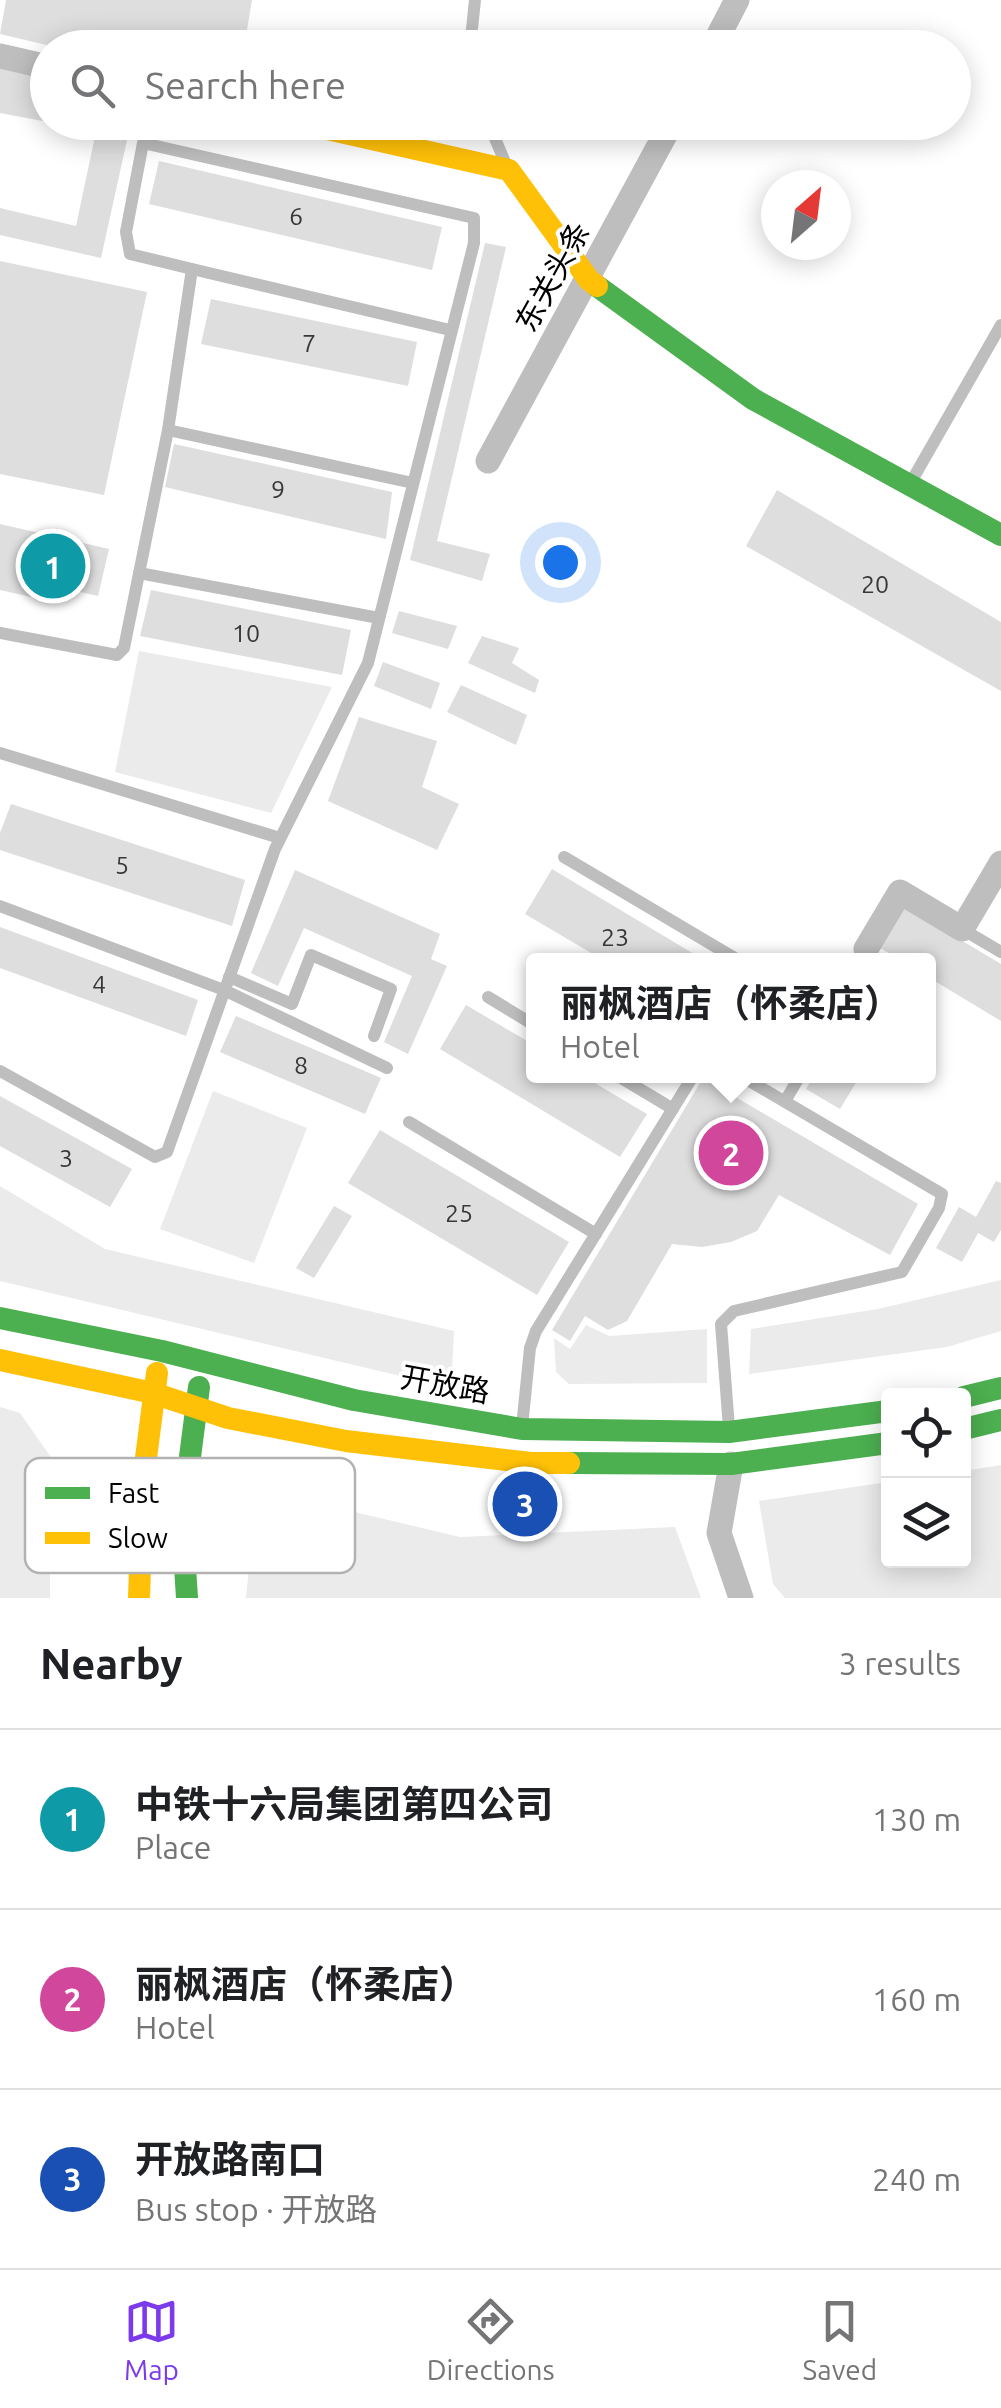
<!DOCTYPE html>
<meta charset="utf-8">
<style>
:root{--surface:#fff;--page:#f2f2f2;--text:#202124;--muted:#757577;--line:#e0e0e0;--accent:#7c3aed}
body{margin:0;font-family:Ubuntu,"Noto Sans SC",sans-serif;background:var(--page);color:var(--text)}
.controls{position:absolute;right:30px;bottom:30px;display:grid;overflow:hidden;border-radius:10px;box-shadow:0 5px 25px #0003}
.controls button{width:90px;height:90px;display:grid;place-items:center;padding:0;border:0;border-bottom:2px solid var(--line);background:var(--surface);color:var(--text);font:50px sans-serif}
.compass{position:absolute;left:761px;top:170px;width:90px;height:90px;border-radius:50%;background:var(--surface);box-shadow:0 5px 25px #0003;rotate:28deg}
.you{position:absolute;left:560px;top:562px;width:35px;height:35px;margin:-25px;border:8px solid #fff;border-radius:50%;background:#1a73e8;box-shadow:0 0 0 15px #1a73e833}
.badge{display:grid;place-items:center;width:65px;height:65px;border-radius:50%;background:var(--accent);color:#fff;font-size:32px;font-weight:700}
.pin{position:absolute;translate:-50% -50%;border:5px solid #fff;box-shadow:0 2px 10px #0006}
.popup{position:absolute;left:526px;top:953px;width:410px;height:130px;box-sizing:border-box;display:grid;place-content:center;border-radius:10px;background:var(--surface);filter:drop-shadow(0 2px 8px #0005);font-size:32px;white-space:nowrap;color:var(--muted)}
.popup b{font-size:38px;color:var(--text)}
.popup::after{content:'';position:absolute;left:50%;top:100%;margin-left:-20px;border:20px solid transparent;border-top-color:var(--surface)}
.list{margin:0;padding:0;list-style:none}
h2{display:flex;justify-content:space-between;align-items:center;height:130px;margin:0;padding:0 40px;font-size:42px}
h2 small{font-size:32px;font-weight:400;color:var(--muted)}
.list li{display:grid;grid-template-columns:65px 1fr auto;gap:30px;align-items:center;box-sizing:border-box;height:180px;padding:0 40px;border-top:2px solid var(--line)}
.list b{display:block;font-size:38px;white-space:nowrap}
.list p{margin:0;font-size:32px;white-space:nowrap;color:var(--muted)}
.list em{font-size:32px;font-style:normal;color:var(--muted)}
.icon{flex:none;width:55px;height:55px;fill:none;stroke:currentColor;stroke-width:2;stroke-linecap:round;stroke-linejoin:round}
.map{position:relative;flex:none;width:1001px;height:1598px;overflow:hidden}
.search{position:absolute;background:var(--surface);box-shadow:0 5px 25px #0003;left:30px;right:30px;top:30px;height:110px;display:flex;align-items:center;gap:25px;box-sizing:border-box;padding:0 35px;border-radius:55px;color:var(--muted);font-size:38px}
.sheet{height:670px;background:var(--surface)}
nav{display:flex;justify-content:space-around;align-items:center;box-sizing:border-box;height:140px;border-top:2px solid var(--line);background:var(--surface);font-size:28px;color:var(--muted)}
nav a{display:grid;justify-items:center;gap:5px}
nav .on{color:var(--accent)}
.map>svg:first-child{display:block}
.green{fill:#ebebeb}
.building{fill:#dedede}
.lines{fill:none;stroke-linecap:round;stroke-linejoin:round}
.lane{stroke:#bebebe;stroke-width:12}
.street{stroke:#bebebe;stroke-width:25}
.fast{stroke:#4caf50;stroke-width:22}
.slow{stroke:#ffc107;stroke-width:22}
.labels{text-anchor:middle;stroke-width:8;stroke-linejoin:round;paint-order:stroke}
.number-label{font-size:25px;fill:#383838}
.street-label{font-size:30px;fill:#000;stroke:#fff}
.key{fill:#fff;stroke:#b2b2b2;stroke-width:2.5}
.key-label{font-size:28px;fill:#000}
</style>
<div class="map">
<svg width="1001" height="1598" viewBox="0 0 1001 1598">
<rect width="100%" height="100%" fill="#fff"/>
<g class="green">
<path d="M139 651 332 687 271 813 115 772Z"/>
<path d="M213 1091 307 1128 254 1263 160 1229Z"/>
<path d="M0 1186 105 1249 454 1331 451 1388 0 1281Z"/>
<path d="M1001 1280V1331L947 1347 749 1374 751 1329 878 1309Z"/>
<path d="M586 1325 609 1336 707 1329V1383L569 1384 556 1372 554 1338 570 1349Z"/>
<path d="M0 1407 20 1413 50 1456V1598H0Z"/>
<path d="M1001 1465V1598H785L773 1584 759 1501 888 1482V1560H964V1471Z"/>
<path d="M256 1497 325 1505 460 1537 675 1527 701 1598H246Z"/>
</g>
<g class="building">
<path d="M6 0H252L244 48H59L0 34Z"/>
<path d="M0 68 48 78V122L0 113Z"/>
<path d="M98 122H131L101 258 0 235V208L76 226Z"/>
<path d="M159 161 442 227 432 270 149 204Z"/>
<path d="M485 243 506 247 437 541 490 554 482 581 410 560Z"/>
<path d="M0 261 147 292 104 495 0 474Z"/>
<path d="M211 299 417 342 408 386 201 344Z"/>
<path d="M174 444 392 492 386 539 165 487Z"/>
<path d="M777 490 1001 622V691L746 546Z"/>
<path d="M0 524 109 549 98 596 40 583 36 598 0 590Z"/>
<path d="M151 590 351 630 342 675 140 636Z"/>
<path d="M399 611 457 626 448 649 392 633Z"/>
<path d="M482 636 519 648 512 663 539 680 535 693 468 663Z"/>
<path d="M383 662 440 683 431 709 374 686Z"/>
<path d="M461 685 527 715 516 745 447 712Z"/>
<path d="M359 717 437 741 422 787 459 804 437 850 328 801Z"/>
<path d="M11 804 245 880 232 926 0 850V833Z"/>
<path d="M552 869 704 960H603L525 914Z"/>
<path d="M295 870 440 934 431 959 447 966 408 1054 384 1042 412 976 304 928 278 986 251 973Z"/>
<path d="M904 906 1001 964V1021L928 977V960H901L880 948Z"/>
<path d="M0 927 198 1000 186 1036 0 968Z"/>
<path d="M466 1005 534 1045V1076H583L647 1114 620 1157 440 1049Z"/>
<path d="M236 1016 381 1078 365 1114 220 1052Z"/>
<path d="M814 1076H860L840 1109 806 1089Z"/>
<path d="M703 1078 918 1204 890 1255 779 1195 757 1231 731 1242 702 1247 672 1244 627 1321 608 1330 585 1316 570 1341 552 1330Z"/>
<path d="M0 1096 132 1169 110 1207 0 1146Z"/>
<path d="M380 1130 569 1242 537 1295 348 1183Z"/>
<path d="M996 1181 1001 1183V1230L994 1242 978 1233 962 1262 936 1248 959 1207 976 1217Z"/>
<path d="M334 1206 352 1216 314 1278 296 1268Z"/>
</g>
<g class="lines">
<g class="lane">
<path d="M470 48 475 0"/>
<path d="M488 122 505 162"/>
<path d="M192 269 450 330"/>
<path d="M168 430 413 483"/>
<path d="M911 482 1001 325"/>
<path d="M139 573 379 618"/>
<path d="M0 633 117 655 124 648 168 430 192 269 130 254 126 232 143 143 474 218V243L368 663 275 849 167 1152 155 1157 0 1071"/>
<path d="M0 753 280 838"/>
<path d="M564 857 738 960"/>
<path d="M0 906 224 990 387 1068"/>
<path d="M962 929 1001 952"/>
<path d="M229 977 292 1004 311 955 391 989 374 1036"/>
<path d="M488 997 534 1025"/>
<path d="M618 1076 673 1109"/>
<path d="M785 1101 800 1076"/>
<path d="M409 1122 596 1234"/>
<path d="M522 1427 530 1348 536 1331 693 1076"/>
<path d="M729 1428 721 1324 734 1311 902 1272 939 1208 942 1194 741 1076"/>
</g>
<g class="street">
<path d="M712 48 737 0"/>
<path d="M0 56 48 67"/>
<path d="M488 461 672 122"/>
<path d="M866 949 900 892 962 929 1001 863"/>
<path d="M731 1464 719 1533 741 1598"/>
</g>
<g class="fast">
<path d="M597 286 753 399 1001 535"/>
<path d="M0 1318 162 1351 354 1400 522 1429 729 1432 888 1411"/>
<path d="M964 1397 1001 1388"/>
<path d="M964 1429 1001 1420"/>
<path d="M569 1463 731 1464 888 1443"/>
<path d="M187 1598 182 1519 199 1387"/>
</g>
<g class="slow">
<path d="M296 122 509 170 589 280 597 286"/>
<path d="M0 1360 153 1393 228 1418 346 1441 531 1463H569"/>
<path d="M139 1598 143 1481 157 1373"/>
</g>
</g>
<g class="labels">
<g class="number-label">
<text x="296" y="225">6</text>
<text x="309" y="352">7</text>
<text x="278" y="498">9</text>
<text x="875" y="593">20</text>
<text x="246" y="642">10</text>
<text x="122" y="874">5</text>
<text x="615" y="946">23</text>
<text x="99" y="993">4</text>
<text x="301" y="1074">8</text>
<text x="66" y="1167">3</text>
<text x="459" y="1222">25</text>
</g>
<g class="street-label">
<text transform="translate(553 277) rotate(-61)" y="10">东关头条</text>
<text transform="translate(445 1385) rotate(10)" y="10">开放路</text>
</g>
</g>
<rect x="25" y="1458" width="330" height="115" rx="15" class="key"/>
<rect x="45" y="1487" width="45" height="12" fill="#4caf50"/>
<rect x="45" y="1532" width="45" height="12" fill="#ffc107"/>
<g class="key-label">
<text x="108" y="1503">Fast</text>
<text x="108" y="1548">Slow</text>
</g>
</svg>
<div class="controls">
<button><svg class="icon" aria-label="locate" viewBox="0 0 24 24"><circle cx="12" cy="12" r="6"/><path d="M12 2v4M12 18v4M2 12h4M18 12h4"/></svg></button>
<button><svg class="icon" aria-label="layers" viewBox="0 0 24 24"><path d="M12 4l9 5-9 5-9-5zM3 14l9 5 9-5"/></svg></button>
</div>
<svg class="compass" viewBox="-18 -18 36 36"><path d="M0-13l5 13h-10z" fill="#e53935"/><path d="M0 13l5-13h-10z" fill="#757577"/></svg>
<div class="you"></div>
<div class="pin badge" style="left:53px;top:566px;background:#0f9aa8">1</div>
<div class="pin badge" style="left:731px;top:1153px;background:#d1479c">2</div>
<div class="popup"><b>丽枫酒店（怀柔店）</b>Hotel</div>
<div class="pin badge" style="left:525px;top:1504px;background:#1a4fb4">3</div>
<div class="search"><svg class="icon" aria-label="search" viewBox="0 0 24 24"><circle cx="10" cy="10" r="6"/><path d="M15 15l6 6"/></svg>Search here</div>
</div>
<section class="sheet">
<h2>Nearby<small>3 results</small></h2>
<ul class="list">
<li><span class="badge" style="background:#0f9aa8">1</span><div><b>中铁十六局集团第四公司</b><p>Place</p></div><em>130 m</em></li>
<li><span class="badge" style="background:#d1479c">2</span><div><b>丽枫酒店（怀柔店）</b><p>Hotel</p></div><em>160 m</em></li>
<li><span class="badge" style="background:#1a4fb4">3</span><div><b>开放路南口</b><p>Bus stop · 开放路</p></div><em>240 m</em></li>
</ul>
</section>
<nav>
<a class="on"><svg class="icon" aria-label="map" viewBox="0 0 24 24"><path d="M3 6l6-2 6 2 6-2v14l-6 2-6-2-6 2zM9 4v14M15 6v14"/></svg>Map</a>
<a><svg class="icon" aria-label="directions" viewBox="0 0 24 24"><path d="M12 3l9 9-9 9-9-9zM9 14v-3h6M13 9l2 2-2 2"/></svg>Directions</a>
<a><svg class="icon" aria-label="saved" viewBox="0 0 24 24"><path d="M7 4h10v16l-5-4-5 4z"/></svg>Saved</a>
</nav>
